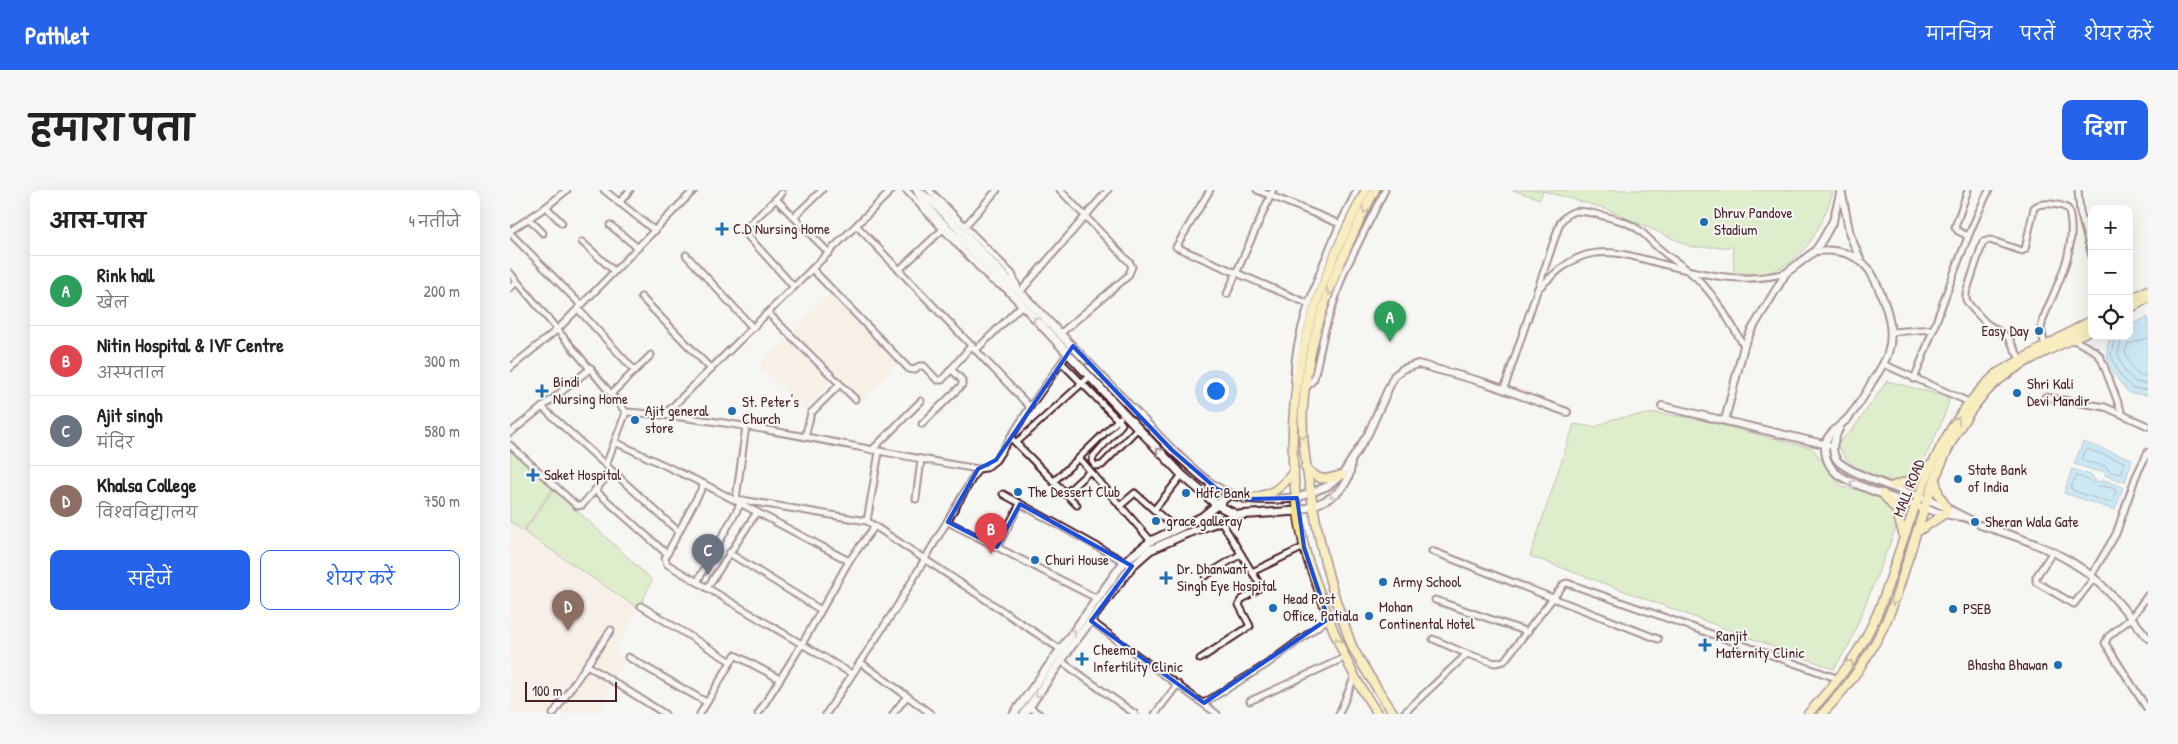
<!DOCTYPE html>
<html lang="hi">
<meta charset="utf-8">
<style>
:root{--surface:#fff;--page:#f6f6f6;--text:#222;--muted:#767676;--line:#e0e0e0;--accent:#2563eb}
body{margin:0;font-family:"Patrick Hand","Playpen Sans Deva",sans-serif;background:var(--page);color:var(--text)}
.controls{position:absolute;right:15px;top:15px;display:grid;overflow:hidden;border-radius:10px;box-shadow:0 5px 20px #0002}
.controls button{width:45px;height:45px;display:grid;place-items:center;padding:0;border:0;border-bottom:1px solid var(--line);background:var(--surface);color:var(--text);font:25px sans-serif}
.scale{position:absolute;left:15px;bottom:12px;width:92px;box-sizing:border-box;padding-left:5px;border:2px solid #4a1f2b;border-top:0;font-size:14px;line-height:18px;white-space:nowrap;color:#4a1f2b;-webkit-text-stroke:4px #f6f6f2;paint-order:stroke}
.you{position:absolute;left:705px;top:200px;width:18px;height:18px;margin:-12px;border:4px solid #fff;border-radius:50%;background:#1a73e8;box-shadow:0 0 0 8px #1a73e833}
.badge{display:grid;place-items:center;width:32px;height:32px;border-radius:50%;background:var(--accent);color:#fff;font-size:16px;font-weight:700}
.pin{position:absolute;translate:-50% -41px;filter:drop-shadow(0 1px 2px #0008)}
.pin::after{content:'';position:absolute;top:26px;width:18px;height:15px;background:inherit;clip-path:polygon(0 0,100% 0,50% 100%)}
.list{margin:0;padding:0;list-style:none}
h2{display:flex;justify-content:space-between;align-items:center;height:65px;margin:0;padding:0 20px;font-size:21px}
h2 small{font-size:16px;font-weight:400;color:var(--muted)}
.list li{display:grid;grid-template-columns:32px 1fr auto;gap:15px;align-items:center;box-sizing:border-box;height:70px;padding:0 20px;border-top:1px solid var(--line)}
.list b{display:block;font-size:19px;white-space:nowrap}
.list p{margin:0;font-size:16px;white-space:nowrap;color:var(--muted)}
.list em{font-size:16px;font-style:normal;color:var(--muted)}
.actions{display:flex;gap:10px;padding:15px 20px}
.actions a{flex:1;padding:11px 0;border:1px solid var(--accent);border-radius:10px;text-align:center;font-size:18px;color:var(--accent)}
.actions .main{background:var(--accent);color:#fff}
.icon{flex:none;width:28px;height:28px;fill:none;stroke:currentColor;stroke-width:2;stroke-linecap:round;stroke-linejoin:round}
.map{position:relative;flex:none;width:1638px;height:524px;overflow:hidden;border-radius:10px}
header{display:flex;align-items:center;gap:30px;box-sizing:border-box;height:70px;padding:0 25px;background:var(--accent);color:#fff}
header strong{font-size:24px}
nav{display:flex;gap:28px;margin-inline-start:auto;font-size:18px}
.intro{display:flex;align-items:center;justify-content:space-between;box-sizing:border-box;height:120px;padding:0 30px}
h1{margin:0;font-size:35px}
.button{padding:12px 22px;border-radius:10px;background:var(--accent);color:#fff;font-size:18px;font-weight:700}
main{display:flex;gap:30px;padding:0 30px}
aside{flex:1;background:var(--surface);border-radius:10px;box-shadow:0 5px 20px #0002}
.map>svg:first-child{display:block}
.built{fill:#f7e9dc}
.green{fill:#c1e39d;stroke:#868164}
.water{fill:#97d9f9;stroke:#788fa7}
.lines{fill:none;stroke-linecap:round;stroke-linejoin:round}
.shore{stroke:#69697d;stroke-width:1}
.minor-casing{stroke:#4a1f2b;stroke-width:9}
.tertiary-casing{stroke:#4a1f2b;stroke-width:10}
.secondary-casing{stroke:#4a1f2b;stroke-width:11}
.primary-casing{stroke:#4a1f2b;stroke-width:11}
.minor{stroke:#f6f6f2;stroke-width:5}
.tertiary{stroke:#f6f6f2;stroke-width:6}
.secondary{stroke:#f6f6f2;stroke-width:7}
.primary{stroke:#f8e281;stroke-width:8}
.oneway{stroke:#a18056}
.oneway2{stroke:#a99598}
.marked{fill:none;stroke:#1d4ed8;stroke-width:4;stroke-linejoin:round}
.poi-dot{fill:#1f6fb2;stroke:#f6f6f2;stroke-width:2}
.labels{text-anchor:middle;stroke-width:4;stroke-linejoin:round;paint-order:stroke}
.poi-label{font-size:15px;fill:#4a1f2b;stroke:#f6f6f2;text-anchor:start}
.street-label{font-size:15px;fill:#4a1f2b;stroke:#f6f6f2}
</style>
<header>
<strong>Pathlet</strong>
<nav><a>मानचित्र</a><a>परतें</a><a>शेयर करें</a></nav>
</header>
<div class="intro"><h1>हमारा पता</h1><a class="button">दिशा</a></div>
<main>
<aside>
<h2>आस-पास<small>4 नतीजे</small></h2>
<ul class="list">
<li><span class="badge" style="background:#2e9e5b">A</span><div><b>Rink hall</b><p>खेल</p></div><em>200 m</em></li>
<li><span class="badge" style="background:#e0444e">B</span><div><b>Nitin Hospital &amp; IVF Centre</b><p>अस्पताल</p></div><em>300 m</em></li>
<li><span class="badge" style="background:#6b7280">C</span><div><b>Ajit singh</b><p>मंदिर</p></div><em>580 m</em></li>
<li><span class="badge" style="background:#8d6e63">D</span><div><b>Khalsa College</b><p>विश्वविद्यालय</p></div><em>750 m</em></li>
</ul>
<div class="actions"><a class="main">सहेजें</a><a>शेयर करें</a></div>
</aside>
<div class="map">
<svg width="1638" height="524" viewBox="0 0 1638 524">
<rect width="100%" height="100%" fill="#f6f6f2"/>
<filter id="ink" filterUnits="userSpaceOnUse"><feTurbulence type="fractalNoise" baseFrequency=".02" numOctaves="2"/><feDisplacementMap in="SourceGraphic" scale="10" xChannelSelector="R" yChannelSelector="G"/><feConvolveMatrix kernelMatrix="1 2 1 2 8 2 1 2 1" color-interpolation-filters="sRGB"/></filter>
<g filter="url(#ink)">
<g class="built">
<path d="M320 103 388 173 351 212 282 143Z"/>
<path d="M277 148 321 191 295 220 249 175Z"/>
<path d="M0 334 128 420 105 461 115 470 88 524H0Z"/>
</g>
<g class="green">
<path d="M1003 0H1324C1311 35 1300 66 1263 81 1253 85 1235 83 1224 83L1223 57H1182L1094 18 1033 1 1030 9Z"/>
<path d="M1377 191 1434 206 1439 211C1433 231 1410 291 1386 292 1379 292 1370 287 1363 285 1343 279 1337 272 1327 254L1343 239Z"/>
<path d="M1145 223 1183 228 1302 258 1332 297C1367 304 1372 299 1388 333L1340 453 1324 479 1020 366 1064 234 1085 237 1103 229Z"/>
<path d="M0 257 43 298 13 341 0 332Z"/>
<path d="M44 299 142 390 129 419 14 342Z"/>
</g>
<g class="water">
<path d="M1638 127V205L1619 203C1605 186 1590 169 1601 146H1619V136Z"/>
<path d="M1573 252 1622 269 1615 292 1596 286 1594 281H1586L1564 274Z"/>
<path d="M1562 279 1583 286 1584 290 1590 292 1594 290 1613 297 1605 320 1554 303Z"/>
</g>
<g class="lines">
<g class="shore">
<path d="M1605 146 1601 165 1610 185 1622 198 1638 200"/>
<path d="M1612 146 1608 164 1615 181 1625 192 1638 194"/>
<path d="M1638 148 1618 154 1615 162 1622 177 1628 185 1638 186"/>
<path d="M1577 259 1614 272 1612 284 1601 282 1595 276 1573 271 1572 268Z"/>
<path d="M1567 286 1578 290 1588 296H1594L1605 299 1606 302 1602 312 1599 313 1562 300 1561 297Z"/>
</g>
<g class="minor-casing">
<g id="minor">
<path d="M94 0 145 41"/>
<path d="M396 0 481 90 495 98"/>
<path d="M419 0 502 84 508 98"/>
<path d="M550 0 620 73 622 77 618 86 551 143"/>
<path d="M700 0 666 57 799 114"/>
<path d="M747 0 830 34C813 72 779 155 785 194"/>
<path d="M1568 0 1570 22 1582 66"/>
<path d="M272 3 236 38 235 43 284 97"/>
<path d="M266 9 319 63"/>
<path d="M109 13 120 0"/>
<path d="M36 17 52 33"/>
<path d="M284 27 312 0"/>
<path d="M19 29 33 43"/>
<path d="M830 34 847 0"/>
<path d="M100 35 128 58"/>
<path d="M347 36 520 217"/>
<path d="M455 36 487 0"/>
<path d="M0 41 36 17 57 0"/>
<path d="M0 43 71 115"/>
<path d="M1458 46 1448 41 1445 37 1458 0"/>
<path d="M72 52 104 81"/>
<path d="M176 65 243 138"/>
<path d="M302 79 399 179 404 180 409 176H414L427 190H432L462 155"/>
<path d="M389 80 433 39"/>
<path d="M0 83 116 222C235 230 351 260 468 279"/>
<path d="M0 98 7 92"/>
<path d="M1027 100C1042 86 1056 71 1076 65 1100 58 1125 67 1148 73 1191 84 1232 95 1276 83"/>
<path d="M511 101 598 0"/>
<path d="M717 104 763 0"/>
<path d="M131 107 201 179"/>
<path d="M68 119 125 181"/>
<path d="M258 123 345 209"/>
<path d="M1381 142 1424 139"/>
<path d="M1562 149 1585 161 1591 168 1612 223"/>
<path d="M466 160 512 115"/>
<path d="M1510 169 1498 147 1476 133 1461 117 1456 110V103L1473 52 1480 50 1512 61 1515 59 1524 18C1531 11 1551 14 1558 19 1570 55 1546 97 1533 129L1531 139 1535 156"/>
<path d="M552 173 612 234 583 267 582 271 585 276 592 275 628 238"/>
<path d="M1373 174 1459 212"/>
<path d="M0 178 48 139 184 0"/>
<path d="M1404 189C1430 126 1449 61 1479 0"/>
<path d="M796 198 804 189 815 139 834 82 875 0"/>
<path d="M994 199 1050 33C1060 18 1070 20 1086 24 1101 28 1117 31 1129 40 1137 46 1144 55 1152 61 1161 69 1171 74 1180 82 1203 101 1219 130 1234 156"/>
<path d="M102 203 141 165"/>
<path d="M1535 207 1595 217 1638 236"/>
<path d="M32 217 169 342"/>
<path d="M154 225 382 0"/>
<path d="M412 234 452 195V190L441 179"/>
<path d="M0 243 81 178"/>
<path d="M295 247 301 223 330 194"/>
<path d="M500 247 567 315"/>
<path d="M105 252 194 294 339 371 292 454 248 524"/>
<path d="M506 253 579 187"/>
<path d="M0 255 67 316 72 315 102 281"/>
<path d="M362 260 411 211"/>
<path d="M569 268 610 228"/>
<path d="M96 275 116 222"/>
<path d="M543 292 569 268 641 351"/>
<path d="M194 294 157 364 155 369 157 374 342 484"/>
<path d="M85 300 157 364"/>
<path d="M493 304 622 376"/>
<path d="M555 304 580 281"/>
<path d="M226 309 357 331 369 262"/>
<path d="M226 309 236 236"/>
<path d="M406 309 411 270"/>
<path d="M610 316 625 303 644 320 672 285"/>
<path d="M644 320 666 339"/>
<path d="M357 331 550 459"/>
<path d="M711 331 742 382 794 357"/>
<path d="M438 332 588 409"/>
<path d="M487 357 510 314"/>
<path d="M922 361 1148 449"/>
<path d="M219 363 311 420"/>
<path d="M1542 363 1526 387V392L1564 414 1584 388"/>
<path d="M339 371 365 336"/>
<path d="M695 386 731 364"/>
<path d="M1581 386 1606 344 1626 286 1638 262"/>
<path d="M187 392 231 313"/>
<path d="M197 398 247 322"/>
<path d="M1638 405 1621 428 1598 447 1595 453 1638 520"/>
<path d="M925 410 1018 442"/>
<path d="M131 416 220 471"/>
<path d="M581 431 707 524"/>
<path d="M923 449 957 464"/>
<path d="M118 467 196 512"/>
<path d="M690 469 740 436 729 415 731 410 748 399 749 393 742 382"/>
<path d="M551 471 625 524"/>
<path d="M350 472 397 506"/>
<path d="M77 475 155 524"/>
<path d="M740 511 834 468"/>
<path d="M694 513 757 474 818 429"/>
<path d="M519 517 529 524"/>
<path d="M43 524 101 440"/>
<path d="M190 524 225 465 270 489"/>
<path d="M316 524 386 418 468 279 476 278 486 270 520 217 563 156"/>
<path d="M383 524 397 506 421 524"/>
<path d="M645 524 668 494"/>
<path d="M829 524 844 488"/>
<path d="M893 524 957 464 985 473 994 471 1054 394 1057 393 1329 489"/>
</g>
</g>
<g class="tertiary-casing">
<g id="tertiary">
<path d="M1332 4 1340 45 1350 69"/>
<path d="M1305 61C1331 59 1353 64 1365 90 1375 112 1386 138 1378 163 1375 173 1368 183 1362 192 1355 205 1348 216 1339 227 1332 235 1320 241 1316 251 1313 262 1317 274 1325 282 1340 296 1432 326 1453 327"/>
<path d="M1152 216 1318 255"/>
<path d="M1215 230 1234 156 1241 141 1276 83 1305 61 1313 49 1323 31 1331 0"/>
<path d="M1330 237C1325 247 1319 260 1327 270 1337 284 1406 305 1426 313 1438 318 1449 325 1461 330"/>
<path d="M787 308 818 296 832 285 858 244 884 186 893 179 908 174 976 193 1057 222"/>
<path d="M788 321C813 313 841 303 841 273"/>
<path d="M1470 335C1509 347 1552 361 1584 388 1604 405 1621 428 1638 448"/>
</g>
</g>
<g class="secondary-casing">
<g id="secondary">
<path d="M407 0 424 13 662 260C711 305 718 313 787 308"/>
<path d="M408 2C420 24 441 41 459 58L672 285 707 315 727 325"/>
<path d="M504 524 614 372 641 351 692 327 719 305"/>
<path d="M514 524 560 458 622 376 640 360 675 344 727 325 788 321"/>
</g>
</g>
<g class="primary-casing">
<g id="primary">
<path d="M856 0C793 118 765 222 794 356 798 373 805 389 811 406 825 448 842 488 868 524"/>
<path d="M865 0C830 67 798 141 793 217 791 247 796 275 801 304 807 341 815 377 827 414 833 429 837 445 844 460 856 482 870 503 884 524"/>
<path d="M1619 110 1638 100"/>
<path d="M1619 119 1638 108"/>
<path d="M795 277C810 292 813 290 832 285"/>
<path d="M1425 290 1429 305 1437 318"/>
<path d="M1383 296 1401 290 1420 275"/>
<path d="M1373 304 1386 320 1394 346"/>
<path d="M736 309C761 305 769 301 784 281"/>
<path d="M1407 342 1436 323"/>
<path d="M1298 524C1323 496 1346 469 1362 435 1375 410 1382 382 1391 356 1413 293 1436 226 1489 182L1582 130"/>
<path d="M1312 524C1341 494 1365 459 1381 420 1389 402 1393 382 1400 363 1418 306 1437 241 1480 198 1506 172 1550 156 1582 139"/>
</g>
</g>
<use href="#minor" class="minor"/>
<use href="#tertiary" class="tertiary"/>
<use href="#secondary" class="secondary"/>
<use href="#primary" class="primary"/>
</g>
<defs><path id="oneway-chevron" d="M-2-3.5L2.5 0L-2 3.5" fill="none" stroke-width="1.6" stroke-linecap="round" stroke-linejoin="round" transform="scale(1.25)"/></defs>
<g class="oneway">
<use href="#oneway-chevron" transform="translate(855 20) rotate(117)"/>
<use href="#oneway-chevron" transform="translate(820 102) rotate(109)"/>
<use href="#oneway-chevron" transform="translate(1447 230) rotate(-57)"/>
<use href="#oneway-chevron" transform="translate(793 246) rotate(87)"/>
<use href="#oneway-chevron" transform="translate(1384 412) rotate(109)"/>
<use href="#oneway-chevron" transform="translate(827 451) rotate(-113)"/>
<use href="#oneway-chevron" transform="translate(1340 473) rotate(-56)"/>
</g>
<g class="oneway2">
<use href="#oneway-chevron" transform="translate(526 130) rotate(-133)"/>
<use href="#oneway-chevron" transform="translate(577 172) rotate(46)"/>
<use href="#oneway-chevron" transform="translate(649 261) rotate(-134)"/>
<use href="#oneway-chevron" transform="translate(1343 293) rotate(-155)"/>
<use href="#oneway-chevron" transform="translate(823 305) rotate(144)"/>
<use href="#oneway-chevron" transform="translate(606 398) rotate(125)"/>
<use href="#oneway-chevron" transform="translate(563 442) rotate(-53)"/>
<use href="#oneway-chevron" transform="translate(528 504) rotate(125)"/>
</g>
</g>
<path d="M0 0H1638V524H0ZM563 156 662 260 707 299 736 309 787 308 794 357 818 429 694 513 581 431 622 376 510 314 487 357 438 332 468 279 486 270Z" fill="#f6f6f2" fill-opacity=".55" fill-rule="evenodd"/>
<path class="marked" d="M563 156 662 260 707 299 736 309 787 308 794 357 818 429 694 513 581 431 622 376 510 314 487 357 438 332 468 279 486 270Z"/>
<g class="poi-dot">
<circle cx="1194" cy="32" r="5"/>
<path d="M209.5 31.5h5v5h5v5h-5v5h-5v-5h-5v-5h5z"/>
<circle cx="1529" cy="141" r="5"/>
<path d="M29.5 193.5h5v5h5v5h-5v5h-5v-5h-5v-5h5z"/>
<circle cx="1507" cy="203" r="5"/>
<circle cx="222" cy="221" r="5"/>
<circle cx="125" cy="230" r="5"/>
<path d="M20.5 277.5h5v5h5v5h-5v5h-5v-5h-5v-5h5z"/>
<circle cx="1448" cy="289" r="5"/>
<circle cx="508" cy="302" r="5"/>
<circle cx="676" cy="303" r="5"/>
<circle cx="646" cy="331" r="5"/>
<circle cx="1465" cy="332" r="5"/>
<circle cx="525" cy="370" r="5"/>
<path d="M653.5 380.5h5v5h5v5h-5v5h-5v-5h-5v-5h5z"/>
<circle cx="873" cy="392" r="5"/>
<circle cx="763" cy="418" r="5"/>
<circle cx="1443" cy="419" r="5"/>
<circle cx="859" cy="426" r="5"/>
<path d="M1192.5 447.5h5v5h5v5h-5v5h-5v-5h-5v-5h5z"/>
<path d="M569.5 461.5h5v5h5v5h-5v5h-5v-5h-5v-5h5z"/>
<circle cx="1548" cy="475" r="5"/>
</g>
<g class="labels">
<g class="poi-label">
<text x="1204" y="28">Dhruv Pandove<tspan x="1204" dy="17">Stadium</tspan></text>
<text x="223" y="44">C.D Nursing Home</text>
<text x="1519" y="146" text-anchor="end">Easy Day</text>
<text x="43" y="197">Bindi<tspan x="43" dy="17">Nursing Home</tspan></text>
<text x="1517" y="199">Shri Kali<tspan x="1517" dy="17">Devi Mandir</tspan></text>
<text x="232" y="217">St. Peter's<tspan x="232" dy="17">Church</tspan></text>
<text x="135" y="226">Ajit general<tspan x="135" dy="17">store</tspan></text>
<text x="1458" y="285">State Bank<tspan x="1458" dy="17">of India</tspan></text>
<text x="34" y="290">Saket Hospital</text>
<text x="518" y="307">The Dessert Club</text>
<text x="686" y="308">Hdfc Bank</text>
<text x="656" y="336">grace galleray</text>
<text x="1475" y="337">Sheran Wala Gate</text>
<text x="535" y="375">Churi House</text>
<text x="667" y="384">Dr. Dhanwant<tspan x="667" dy="17">Singh Eye Hospital</tspan></text>
<text x="883" y="397">Army School</text>
<text x="773" y="414">Head Post<tspan x="773" dy="17">Office, Patiala</tspan></text>
<text x="869" y="422">Mohan<tspan x="869" dy="17">Continental Hotel</tspan></text>
<text x="1453" y="424">PSEB</text>
<text x="1206" y="451">Ranjit<tspan x="1206" dy="17">Maternity Clinic</tspan></text>
<text x="583" y="465">Cheema<tspan x="583" dy="17">Infertility Clinic</tspan></text>
<text x="1538" y="480" text-anchor="end">Bhasha Bhawan</text>
</g>
<g class="street-label">
<text transform="translate(1399 298) rotate(-68)" y="5">MALL ROAD</text>
</g>
</g>
</svg>
<div class="controls">
<button>+</button>
<button>−</button>
<button><svg class="icon" aria-label="locate" viewBox="0 0 24 24"><circle cx="12" cy="12" r="6"/><path d="M12 2v4M12 18v4M2 12h4M18 12h4"/></svg></button>
</div>
<div class="scale">100 m</div>
<div class="you"></div>
<div class="pin badge" style="left:880px;top:152px;background:#2e9e5b">A</div>
<div class="pin badge" style="left:481px;top:364px;background:#e0444e">B</div>
<div class="pin badge" style="left:198px;top:385px;background:#6b7280">C</div>
<div class="pin badge" style="left:58px;top:441px;background:#8d6e63">D</div>
</div>
</main>
